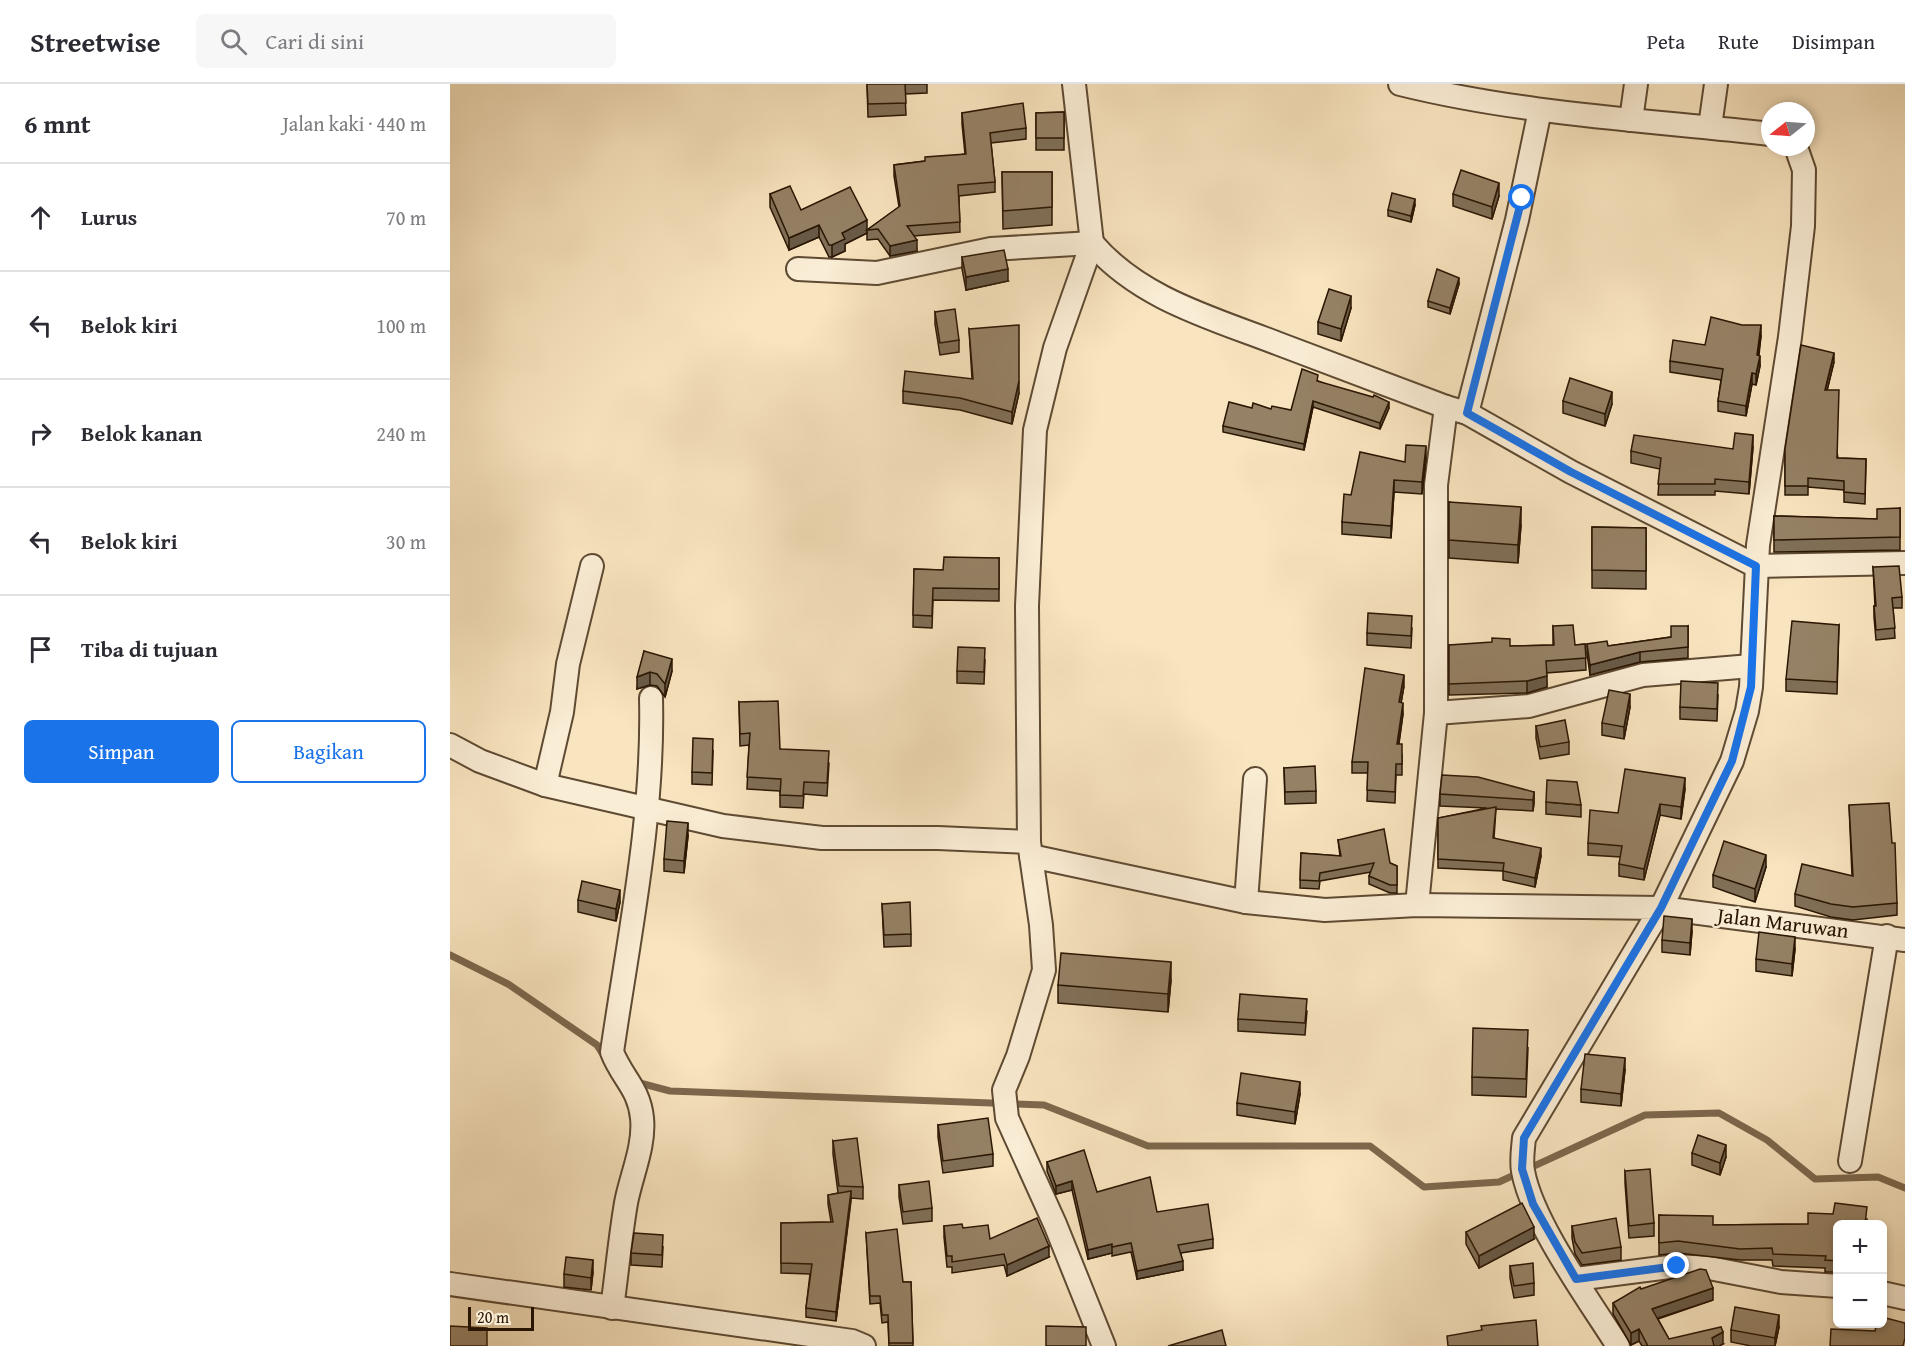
<!DOCTYPE html>
<html lang="id">
<meta charset="utf-8">
<style>
:root{--surface:#fff;--page:#f7f7f7;--text:#2b2b33;--muted:#7c7c81;--line:#e1e1e2;--accent:#1a73e8}
body{margin:0;font-family:"Gentium Book Plus",serif;background:var(--page);color:var(--text)}
.controls{position:absolute;right:18px;bottom:18px;display:grid;overflow:hidden;border-radius:9px;box-shadow:0 3px 9px #0003}
.controls button{width:54px;height:54px;display:grid;place-items:center;padding:0;border:0;border-bottom:2px solid var(--line);background:var(--surface);color:var(--text);font:30px sans-serif}
.compass{position:absolute;left:1311px;top:18px;width:54px;height:54px;border-radius:50%;background:var(--surface);box-shadow:0 3px 9px #0003;rotate:253deg}
.scale{position:absolute;left:18px;bottom:15px;width:66px;box-sizing:border-box;padding-left:6px;border:3px solid #2a1603;border-top:0;font-size:16px;line-height:21px;white-space:nowrap;color:#2a1603;-webkit-text-stroke:4px #faedd5;paint-order:stroke}
.stop{position:absolute;width:18px;height:18px;margin:-14px;border:4px solid #1a73e8;border-radius:50%;background:#fff}
.stop.end{background:#1a73e8;border-color:#fff;box-shadow:0 2px 6px #0008}
.list{margin:0;padding:0;list-style:none}
h2{display:flex;justify-content:space-between;align-items:center;height:78px;margin:0;padding:0 24px;font-size:26px}
h2 small{font-size:20px;font-weight:400;color:var(--muted)}
.list li{display:grid;grid-template-columns:39px 1fr auto;gap:18px;align-items:center;box-sizing:border-box;height:108px;padding:0 24px;border-top:2px solid var(--line)}
.list b{display:block;font-size:22px;white-space:nowrap}
.list em{font-size:20px;font-style:normal;color:var(--muted)}
.actions{display:flex;gap:12px;padding:18px 24px}
.actions a{flex:1;padding:14px 0;border:2px solid var(--accent);border-radius:9px;text-align:center;font-size:21px;color:var(--accent)}
.actions .main{background:var(--accent);color:#fff}
.icon{flex:none;width:33px;height:33px;fill:none;stroke:currentColor;stroke-width:2;stroke-linecap:round;stroke-linejoin:round}
.map{position:relative;flex:none;width:1455px;height:1262px;overflow:hidden}
header{display:flex;align-items:center;gap:36px;box-sizing:border-box;height:84px;padding:0 30px;background:var(--surface);border-bottom:2px solid var(--line)}
header strong{font-size:28px}
nav{display:flex;gap:33px;margin-inline-start:auto;font-size:21px}
.search{width:420px;height:54px;background:var(--page);display:flex;align-items:center;gap:15px;box-sizing:border-box;padding:0 21px;border-radius:9px;color:var(--muted);font-size:22px}
main{display:flex}
aside{flex:1;background:var(--surface)}
.map>svg:first-child{display:block}
.lines{fill:none;stroke-linecap:round;stroke-linejoin:round}
.stream{stroke:#7c684d;stroke-width:7}
.minor-casing{stroke:#5e4a32;stroke-width:26}
.minor{stroke:#faedd5;stroke-width:22}
.wall{fill:#806f57;stroke:#2a1603;stroke-width:1.5}
.shaded-wall{fill:#685a47;stroke:#2a1603;stroke-width:1.5}
.building{fill:#958165;stroke:#2a1603;stroke-width:1.5}
.route{stroke:#1a73e8;stroke-width:8}
.labels{text-anchor:middle;stroke-width:5;stroke-linejoin:round;paint-order:stroke}
.street-label{font-size:21px;fill:#2a1603;stroke:#faedd5}
</style>
<header>
<strong>Streetwise</strong>
<div class="search"><svg class="icon" aria-label="search" viewBox="0 0 24 24"><circle cx="10" cy="10" r="6"/><path d="M15 15l6 6"/></svg>Cari di sini</div>
<nav><a>Peta</a><a>Rute</a><a>Disimpan</a></nav>
</header>
<main>
<aside>
<h2>6 mnt<small>Jalan kaki · 440 m</small></h2>
<ul class="list">
<li><svg class="icon" aria-label="ahead" viewBox="0 0 24 24"><path d="M12 20V5M6 11l6-6 6 6"/></svg><div><b>Lurus</b></div><em>70 m</em></li>
<li><svg class="icon" aria-label="left" viewBox="0 0 24 24"><path d="M17 20v-9H6M10 6l-5 5 5 5"/></svg><div><b>Belok kiri</b></div><em>100 m</em></li>
<li><svg class="icon" aria-label="right" viewBox="0 0 24 24"><path d="M7 20v-9h11M14 6l5 5-5 5"/></svg><div><b>Belok kanan</b></div><em>240 m</em></li>
<li><svg class="icon" aria-label="left" viewBox="0 0 24 24"><path d="M17 20v-9H6M10 6l-5 5 5 5"/></svg><div><b>Belok kiri</b></div><em>30 m</em></li>
<li><svg class="icon" aria-label="arrive" viewBox="0 0 24 24"><path d="M6 21V4h12l-3 4 3 4H6"/></svg><div><b>Tiba di tujuan</b></div></li>
</ul>
<div class="actions"><a class="main">Simpan</a><a>Bagikan</a></div>
</aside>
<div class="map">
<svg width="1455" height="1262" viewBox="0 0 1455 1262">
<rect width="100%" height="100%" fill="#f8e4bf"/>
<filter id="stains"><feTurbulence type="fractalNoise" baseFrequency=".00333" numOctaves="4"/><feColorMatrix values="0 0 0 0 .2 0 0 0 0 .09 0 0 0 0 .02 0 0 0 .5 -.17"/></filter>
<radialGradient id="worn" r=".72"><stop offset=".6" stop-color="#630" stop-opacity="0"/><stop offset="1" stop-color="#630" stop-opacity=".3"/></radialGradient>
<g class="lines">
<g class="stream">
<path d="M0 871 58 900 147 961 156 975"/>
<path d="M186 998 220 1007 594 1021 698 1062H920L974 1103 1049 1098 1195 1031 1269 1029 1317 1056 1365 1095 1428 1093 1455 1104"/>
</g>
<g class="minor-casing">
<g id="minor">
<path d="M950 0C1071 30 1196 36 1320 50"/>
<path d="M1181 36 1186 0"/>
<path d="M1260 43 1266 0"/>
<path d="M1346 63 1354 86 1353 142 1340 253 1308 461 1301 603 1297 627 1282 677 1211 824 1455 856"/>
<path d="M348 185 427 189 541 165 642 159C690 215 762 234 829 260 884 281 940 302 996 323L1017 329 1121 388 1306 482 1455 479"/>
<path d="M1017 329 1067 136 1090 26"/>
<path d="M986 629 1079 622 1193 591 1301 582"/>
<path d="M0 661 30 677 95 701 273 742 372 754H488L579 758 581 772 796 818 875 826 967 821 1211 824 1074 1054C1073 1065 1071 1077 1073 1087 1082 1138 1139 1216 1168 1262"/>
<path d="M95 701 112 628 118 580 142 482"/>
<path d="M579 758 577 522 585 346 605 264 642 159 624 0"/>
<path d="M581 772 591 841 594 886 568 972 554 1006 557 1034 605 1140 654 1262"/>
<path d="M796 818 805 695"/>
<path d="M967 821 986 629V401L996 323"/>
<path d="M1400 1077 1437 852"/>
<path d="M1126 1195 1227 1182 1259 1184 1331 1198 1388 1202"/>
<path d="M0 1200 402 1257 414 1262"/>
<path d="M1432 1209 1455 1214"/>
<path d="M162 1224C167 1189 170 1154 176 1119 181 1092 195 1062 192 1034 189 1004 172 994 162 968 179 851 204 733 201 614"/>
</g>
</g>
<use href="#minor" class="minor"/>
</g>
<g class="wall">
<path d="M417 0H477V9L455 10 456 31 418 33Z"/>
<path d="M614 28V66H586V29Z"/>
<path d="M512 29 576 44V55L541 59 545 98V108L509 112 510 148 464 152 467 167 440 172 428 155 417 156V149L395 160V167L382 173H379L369 153 339 166 320 123V110L351 126 417 146 449 123 444 92V81L475 77 515 70 512 40Z"/>
<path d="M552 88H602V141L553 145Z"/>
<path d="M1003 110 1049 112 1042 135 1003 122Z"/>
<path d="M965 121 961 138 938 132V126Z"/>
<path d="M512 173 558 197 516 206 512 185Z"/>
<path d="M1009 200 1000 230 978 223V217Z"/>
<path d="M901 224 891 257 868 250V238Z"/>
<path d="M485 228 509 256V268L490 271 485 240Z"/>
<path d="M519 245 569 309 562 340 510 326 453 319V307L522 295Z"/>
<path d="M1311 252 1309 271 1310 282 1306 301 1302 300 1296 332 1268 327V317L1271 296 1220 288V277L1255 261Z"/>
<path d="M1384 278 1377 306 1388 374 1416 375 1415 420 1394 418V406L1358 403V411H1335V365Z"/>
<path d="M868 297 939 324 930 345 863 323 854 366 773 348V342L802 324 841 326Z"/>
<path d="M1113 317 1162 320 1155 342 1113 329Z"/>
<path d="M1303 363 1299 410 1265 407V411H1208L1210 385 1181 379V367L1283 365Z"/>
<path d="M976 374 972 410 944 408 941 454 892 450V438L901 411 955 378Z"/>
<path d="M999 418 1071 441 1068 479 999 474Z"/>
<path d="M1450 424V466L1324 468V432L1427 435Z"/>
<path d="M1142 443 1196 444V505L1142 504Z"/>
<path d="M549 474V517L483 516 482 544 463 543 464 485 493 486Z"/>
<path d="M1423 483 1452 513V524H1443L1445 554 1426 556 1424 533V522H1425Z"/>
<path d="M1389 541 1387 610 1336 607V595Z"/>
<path d="M1103 542 1125 561 1135 560 1136 586 1096 589 1097 603 1077 609 999 611V561L1060 562 1103 561Z"/>
<path d="M1238 542V574L1190 578 1140 591 1137 570V560L1158 562 1221 553Z"/>
<path d="M962 544 961 564 917 561V549Z"/>
<path d="M194 567 222 587 215 613 207 602 200 601 187 605Z"/>
<path d="M535 576 534 600 507 599V587Z"/>
<path d="M954 602 951 619 953 630 949 660 952 671V691H946L945 719 917 717 918 689H902V678Z"/>
<path d="M1268 611 1267 637 1230 635V623Z"/>
<path d="M289 618 330 665 379 679 377 712 354 710 353 724 330 723V707L297 705 299 661 290 662Z"/>
<path d="M1180 623 1174 655 1152 651V639Z"/>
<path d="M1086 642 1119 658V670L1090 675 1086 654Z"/>
<path d="M263 667 262 701 242 700V688Z"/>
<path d="M834 684 866 707V719L835 720Z"/>
<path d="M1235 705 1231 735 1210 731 1194 796 1169 792V780L1171 773 1138 771V759L1168 729Z"/>
<path d="M1084 708V719L1083 727 1046 725 1044 754 1091 772 1085 803 1053 796V787L988 784V734L1037 724 990 722V710Z"/>
<path d="M1096 718 1131 721V733L1096 730Z"/>
<path d="M1399 721 1447 819V831L1403 836 1381 833 1345 822V810L1402 792Z"/>
<path d="M238 752 234 789 214 787V775Z"/>
<path d="M888 756 947 782V809H940L919 800V792L921 788 870 797 869 805 850 804 851 769 890 772Z"/>
<path d="M1316 783 1305 818 1263 803V791Z"/>
<path d="M128 816 170 818 166 837 128 828Z"/>
<path d="M432 820 461 850V862L434 863Z"/>
<path d="M1242 847 1240 871 1212 868V856Z"/>
<path d="M1345 865 1342 892 1306 887V875Z"/>
<path d="M721 896 718 928 608 919V901Z"/>
<path d="M857 927 855 951 788 947V935Z"/>
<path d="M1078 964 1076 1013 1022 1011V993Z"/>
<path d="M1175 986 1171 1022 1131 1018V1005Z"/>
<path d="M850 1010 845 1040 787 1031V1019Z"/>
<path d="M488 1041 543 1070V1082L493 1089 488 1053Z"/>
<path d="M383 1057 413 1103V1115L401 1114 386 1237 356 1233V1224L360 1190 331 1189V1139L381 1138 378 1120V1111L388 1109 383 1070Z"/>
<path d="M1242 1069 1276 1073 1270 1091 1242 1081Z"/>
<path d="M597 1078 647 1108 707 1128 763 1155V1164L731 1169 733 1186 687 1195 681 1168 662 1172V1169L638 1175 622 1106 606 1110 597 1087Z"/>
<path d="M1175 1087 1204 1139V1152L1179 1154 1175 1099Z"/>
<path d="M449 1101 482 1124V1137L453 1140 449 1113Z"/>
<path d="M1209 1131 1263 1141 1358 1140 1417 1135 1416 1140H1388V1188H1375V1184L1323 1182 1322 1176H1290L1228 1169 1209 1171Z"/>
<path d="M494 1142 513 1144 540 1155 599 1173 557 1192 554 1181 502 1189V1183H497L494 1153Z"/>
<path d="M1122 1142 1171 1163V1176L1132 1181 1125 1170 1122 1154Z"/>
<path d="M1016 1148 1084 1155 1029 1184 1016 1160Z"/>
<path d="M416 1149 453 1198H461L463 1262H439L438 1238 432 1239 430 1219 420 1220Z"/>
<path d="M213 1163 212 1183 181 1181V1169Z"/>
<path d="M1060 1182 1084 1199V1211L1064 1214 1060 1194Z"/>
<path d="M143 1188 141 1206 114 1203V1190Z"/>
<path d="M1191 1205 1263 1216 1208 1235 1219 1255 1273 1260 1269 1262H1192L1189 1257 1181 1261 1163 1230V1219Z"/>
<path d="M1329 1243 1325 1262H1301L1281 1258V1246Z"/>
</g>
<g class="shaded-wall">
<path d="M1049 99V112L1042 135V123Z"/>
<path d="M965 115V121L961 138V132Z"/>
<path d="M417 136V149L395 160V167L382 173V161L392 149Z"/>
<path d="M369 141V153L339 166V154Z"/>
<path d="M467 156V167L440 172V162Z"/>
<path d="M558 185V197L516 206V193Z"/>
<path d="M1009 194V200L1000 230V224Z"/>
<path d="M901 212V224L891 257V245Z"/>
<path d="M1311 241V252L1307 282V271Z"/>
<path d="M1384 269V278L1375 315V306Z"/>
<path d="M1310 272V282L1306 301V290Z"/>
<path d="M1302 289V300L1296 332V322Z"/>
<path d="M569 297V309L562 340V328Z"/>
<path d="M1162 308V320L1155 342V330Z"/>
<path d="M863 317V323L854 366V360Z"/>
<path d="M939 318V324L930 345V339Z"/>
<path d="M1303 351V363L1299 410V398Z"/>
<path d="M976 362V374L972 410V398Z"/>
<path d="M944 396V408L941 454V442Z"/>
<path d="M1071 423V441L1068 479V461Z"/>
<path d="M1190 568V578L1140 591V581Z"/>
<path d="M222 575V587L215 613V600Z"/>
<path d="M200 588V601L187 605V593Z"/>
<path d="M954 591V602L949 630V618Z"/>
<path d="M1097 592V603L1077 609V597Z"/>
<path d="M1180 610V623L1174 655V643Z"/>
<path d="M953 619V630L947 671V660Z"/>
<path d="M1235 694V705L1231 735V723Z"/>
<path d="M1084 708V719L1083 727V716Z"/>
<path d="M1210 720V731L1194 796V785Z"/>
<path d="M238 739V752L234 789V777Z"/>
<path d="M1091 764V772L1085 803V794Z"/>
<path d="M1316 771V783L1305 818V805Z"/>
<path d="M170 806V818L166 837V825Z"/>
<path d="M1242 835V847L1240 871V859Z"/>
<path d="M1345 853V865L1342 892V880Z"/>
<path d="M721 878V896L718 928V910Z"/>
<path d="M1175 974V986L1171 1022V1010Z"/>
<path d="M850 998V1010L845 1040V1028Z"/>
<path d="M1276 1061V1073L1270 1091V1079Z"/>
<path d="M622 1097V1106L606 1110V1102Z"/>
<path d="M401 1107V1117L386 1237V1228Z"/>
<path d="M1084 1143V1155L1029 1184V1172Z"/>
<path d="M662 1160V1169L638 1175V1166Z"/>
<path d="M599 1162V1173L557 1192V1181Z"/>
<path d="M143 1176V1188L141 1206V1194Z"/>
<path d="M733 1177V1186L687 1195V1187Z"/>
<path d="M1263 1204V1216L1202 1236V1225Z"/>
<path d="M1329 1231V1243L1325 1262V1254Z"/>
<path d="M1189 1245V1257L1181 1261V1249Z"/>
<path d="M1273 1248V1260L1269 1262H1262V1254Z"/>
</g>
<g class="building">
<path d="M417 0H455L456 19 418 20Z"/>
<path d="M573 19 576 44 540 49 545 98 508 101 510 138 457 142 467 156 440 162 428 145 417 146 450 122 444 81 475 77V73L516 70 512 29Z"/>
<path d="M614 28V54H586V29Z"/>
<path d="M1011 86 1049 99 1042 123 1003 110Z"/>
<path d="M552 88H602V123L553 127Z"/>
<path d="M340 102 351 126 400 103 417 136 392 149 395 155 382 161H379L369 141 339 154 320 110Z"/>
<path d="M942 109 965 115 961 132 938 126Z"/>
<path d="M554 166 558 185 516 193 512 173Z"/>
<path d="M987 185 1009 194 1000 224 978 217Z"/>
<path d="M879 205 901 212 891 245 868 238Z"/>
<path d="M505 225 509 256 490 259 485 228Z"/>
<path d="M1261 233 1292 241H1311L1307 271 1310 272 1306 290 1302 289 1296 322 1268 317 1273 285 1220 277 1223 256 1255 261Z"/>
<path d="M569 241V297L562 328 510 314 453 307 455 287 523 295 519 245Z"/>
<path d="M1351 261 1384 269 1375 306H1389L1387 374 1416 375 1415 410 1394 408V397L1358 394V402H1335V365Z"/>
<path d="M852 285 868 291 867 297 923 313 924 311 939 318 930 339 863 317 854 360 773 342 779 318 802 324 803 319 821 325 822 322 841 326Z"/>
<path d="M1120 294 1162 308 1155 330 1113 317Z"/>
<path d="M1285 349 1303 351 1299 398 1265 395V400H1208L1211 374 1181 367 1184 351 1283 365Z"/>
<path d="M956 361 976 362 972 398 944 396 941 442 892 438 894 410 901 411 910 368 955 378Z"/>
<path d="M999 418 1071 423 1068 461 999 456Z"/>
<path d="M1450 424V453L1324 456V432L1427 435V425Z"/>
<path d="M1142 443 1196 444V487L1142 486Z"/>
<path d="M494 473 549 474V505L483 504 482 532 463 531 464 485 493 486Z"/>
<path d="M1449 482 1452 513 1442 514 1445 544 1426 546 1424 522H1426L1423 483Z"/>
<path d="M918 529 962 532 961 552 917 549Z"/>
<path d="M1342 537 1389 541 1387 598 1336 595Z"/>
<path d="M1123 541 1125 561 1135 560 1136 574 1096 577 1097 592 1077 597 999 600V561L1042 558V554L1060 555V562L1104 561 1103 542Z"/>
<path d="M1221 542H1238V563L1190 568 1140 581 1137 560 1157 557 1158 562 1221 553Z"/>
<path d="M508 563 535 564 534 588 507 587Z"/>
<path d="M194 567 222 575 215 600 207 590 200 588 187 593Z"/>
<path d="M915 584 954 591 949 618 953 619 947 660H952V680H946L945 708 917 706 918 678H902Z"/>
<path d="M1231 597 1268 599 1267 625 1230 623Z"/>
<path d="M1159 606 1180 610 1174 643 1152 639Z"/>
<path d="M328 617 330 665 379 667 377 699 354 698 353 712 330 711 331 695 297 693 300 649 290 650 289 618Z"/>
<path d="M1115 636 1119 658 1090 663 1086 642Z"/>
<path d="M243 654 263 655 262 689 242 688Z"/>
<path d="M865 682 866 707 835 708 834 684Z"/>
<path d="M1175 685 1235 694 1231 723 1210 720 1194 785 1169 780 1172 762 1138 759 1140 726 1168 729Z"/>
<path d="M992 691 1028 693 1084 708 1083 716 990 710Z"/>
<path d="M1097 696 1127 698 1131 721 1096 718Z"/>
<path d="M1439 719 1442 759H1445L1447 819 1403 823 1381 820 1345 810 1352 780 1403 792 1399 721Z"/>
<path d="M1046 723 1043 754 1091 764 1085 794 1053 787 1054 779 988 775V734Z"/>
<path d="M217 737 238 739 234 777 214 775Z"/>
<path d="M934 745 940 779 947 782V801H940L919 792 924 779 870 789 869 797 850 796 851 769 891 772 888 756Z"/>
<path d="M1274 757 1316 771 1305 805 1263 791Z"/>
<path d="M132 797 170 806 166 825 128 816Z"/>
<path d="M460 818 461 850 434 851 432 820Z"/>
<path d="M1214 832 1242 835 1240 859 1212 856Z"/>
<path d="M1309 848 1345 853 1342 880 1306 875Z"/>
<path d="M611 869 721 878 718 910 608 901Z"/>
<path d="M790 910 857 915 855 939 788 935Z"/>
<path d="M1023 944 1078 946 1076 995 1022 993Z"/>
<path d="M1135 970 1175 974 1171 1010 1131 1005Z"/>
<path d="M791 989 850 998 845 1028 787 1019Z"/>
<path d="M538 1034 543 1070 493 1077 488 1041Z"/>
<path d="M1248 1051 1276 1061 1270 1079 1242 1069Z"/>
<path d="M407 1054 413 1103 389 1102 383 1057Z"/>
<path d="M634 1066 647 1108 700 1093 707 1128 758 1120 763 1155 728 1161 733 1177 687 1187 681 1159 662 1163V1160L638 1166 622 1097 606 1102 597 1078Z"/>
<path d="M1200 1085 1204 1139 1179 1142 1175 1087Z"/>
<path d="M479 1097 482 1124 453 1128 449 1101Z"/>
<path d="M401 1107 386 1228 356 1224 362 1180 331 1179V1139L383 1138 378 1111Z"/>
<path d="M1072 1119 1084 1143 1029 1172 1016 1148Z"/>
<path d="M1385 1119 1417 1123 1415 1140 1406 1139V1140H1388V1177L1375 1176 1376 1172 1323 1170 1322 1164 1290 1165 1228 1157 1209 1159V1131L1263 1132V1141L1358 1140V1129L1383 1130Z"/>
<path d="M587 1134 599 1162 557 1181 554 1170 502 1178V1172H497L494 1142 512 1140 513 1144 538 1141 540 1155Z"/>
<path d="M1166 1134 1171 1163 1132 1169 1125 1158 1122 1142Z"/>
<path d="M447 1145 453 1198H461L463 1259H439L438 1231H432L430 1212H420L416 1149Z"/>
<path d="M184 1149 213 1151 212 1171 181 1169Z"/>
<path d="M116 1173 143 1176 141 1194 114 1190Z"/>
<path d="M1083 1179 1084 1199 1064 1202 1060 1182Z"/>
<path d="M1250 1185 1256 1186 1263 1204 1202 1225 1219 1255 1271 1243 1273 1248 1262 1254 1264 1262H1198L1189 1245 1181 1249 1163 1219 1190 1203 1191 1205Z"/>
<path d="M1285 1223 1329 1231 1325 1254 1281 1246Z"/>
<path d="M1432 1233 1455 1239V1254L1453 1262H1380L1381 1245 1425 1247 1427 1239H1432Z"/>
<path d="M1086 1236 1088 1262H998L997 1252 1032 1246 1031 1242Z"/>
<path d="M0 1242 37 1244V1262H0Z"/>
<path d="M596 1242 636 1243V1262H596Z"/>
<path d="M772 1246 776 1262H718Z"/>
</g>
<g class="lines">
<path class="route" d="M1072 114 1017 329 1121 388 1306 482 1301 603 1282 677 1211 824 1074 1054 1072 1085 1083 1120 1126 1195 1227 1182"/>
</g>
<g class="labels">
<g class="street-label">
<text transform="translate(1333 839) rotate(7)" y="7">Jalan Maruwan</text>
</g>
</g>
<rect width="100%" height="100%" filter="url(#stains)"/>
<rect width="100%" height="100%" fill="url(#worn)"/>
</svg>
<div class="controls">
<button>+</button>
<button>−</button>
</div>
<svg class="compass" viewBox="-18 -18 36 36"><path d="M0-13l5 13h-10z" fill="#e53935"/><path d="M0 13l5-13h-10z" fill="#7c7c81"/></svg>
<div class="scale">20 m</div>
<div class="stop" style="left:1072px;top:114px"></div>
<div class="stop end" style="left:1227px;top:1182px"></div>
</div>
</main>
